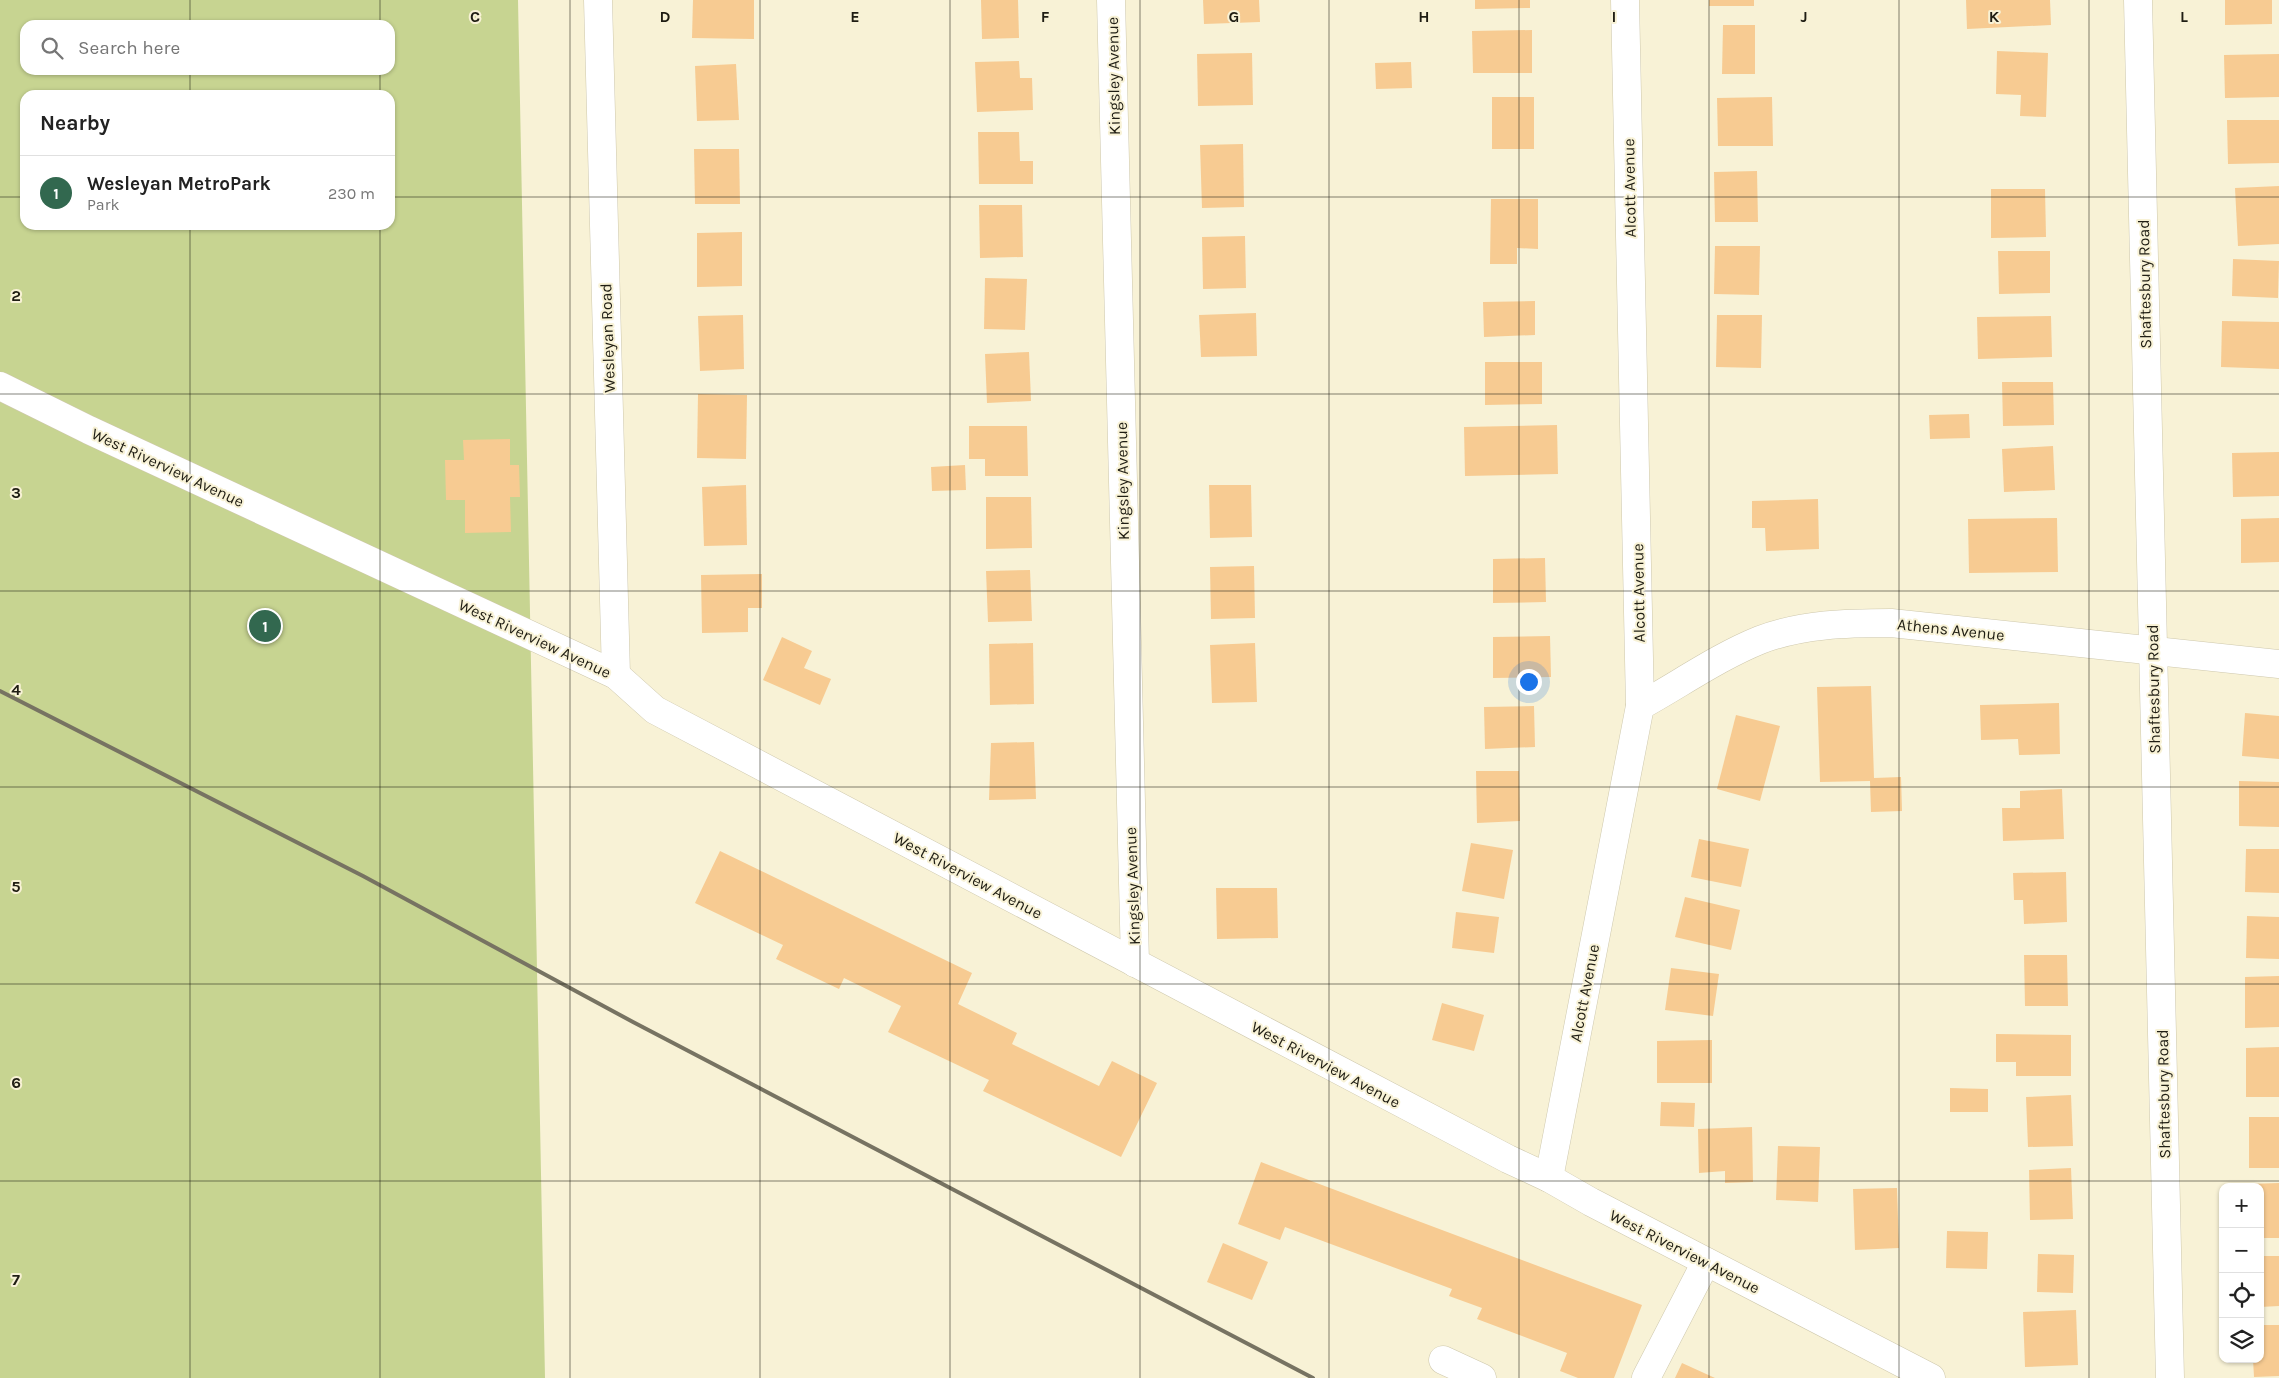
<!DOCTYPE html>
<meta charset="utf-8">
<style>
:root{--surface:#fff;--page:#f2f2f2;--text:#222;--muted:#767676;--line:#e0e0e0;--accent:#32684f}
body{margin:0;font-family:Karla,sans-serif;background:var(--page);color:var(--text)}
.controls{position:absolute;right:15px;bottom:15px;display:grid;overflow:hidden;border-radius:10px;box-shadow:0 1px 4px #0004}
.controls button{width:45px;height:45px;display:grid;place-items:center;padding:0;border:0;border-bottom:1px solid var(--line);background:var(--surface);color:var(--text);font:25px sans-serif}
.you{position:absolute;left:1528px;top:681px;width:18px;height:18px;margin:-12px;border:4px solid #fff;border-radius:50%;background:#1a73e8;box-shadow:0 0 0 8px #1a73e833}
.badge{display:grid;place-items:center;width:32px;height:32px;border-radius:50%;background:var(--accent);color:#fff;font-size:16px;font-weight:700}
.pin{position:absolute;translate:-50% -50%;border:2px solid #fff;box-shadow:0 1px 5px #0006}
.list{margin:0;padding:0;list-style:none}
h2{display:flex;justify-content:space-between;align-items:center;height:65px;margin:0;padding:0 20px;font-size:21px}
h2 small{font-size:16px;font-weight:400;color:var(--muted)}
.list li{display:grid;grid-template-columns:32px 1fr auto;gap:15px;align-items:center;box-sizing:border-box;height:75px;padding:0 20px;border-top:1px solid var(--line)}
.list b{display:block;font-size:19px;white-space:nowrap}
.list p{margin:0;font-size:16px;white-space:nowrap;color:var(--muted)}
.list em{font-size:16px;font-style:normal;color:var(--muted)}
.icon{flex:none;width:28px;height:28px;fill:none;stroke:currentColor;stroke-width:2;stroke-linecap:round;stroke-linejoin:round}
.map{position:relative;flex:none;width:2279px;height:1378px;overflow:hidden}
.search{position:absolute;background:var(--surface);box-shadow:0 1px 4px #0004;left:20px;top:20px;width:375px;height:55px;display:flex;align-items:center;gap:12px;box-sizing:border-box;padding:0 18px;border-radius:15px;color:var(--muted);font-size:19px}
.panel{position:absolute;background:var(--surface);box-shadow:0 1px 4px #0004;left:20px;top:90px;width:375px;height:140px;border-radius:15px}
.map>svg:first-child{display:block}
.green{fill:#c7d491;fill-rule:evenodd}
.building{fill:#f7cb92}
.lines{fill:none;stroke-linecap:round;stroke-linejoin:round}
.minor-casing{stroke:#cec8ad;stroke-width:29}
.minor{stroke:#fff;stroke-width:28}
.rail{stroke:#777362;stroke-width:4}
.grid{fill:none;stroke:#1f1d13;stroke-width:1;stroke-opacity:0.55}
.labels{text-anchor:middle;stroke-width:4;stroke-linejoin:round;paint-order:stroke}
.street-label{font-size:16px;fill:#1f1d13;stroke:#f8f2d6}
.grid-label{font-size:16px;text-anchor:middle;font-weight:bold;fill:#1f1d13;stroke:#f8f2d6;stroke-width:4;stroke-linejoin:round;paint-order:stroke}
</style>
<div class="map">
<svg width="2279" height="1378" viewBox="0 0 2279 1378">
<rect width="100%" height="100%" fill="#f8f2d6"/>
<path class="green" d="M0 0H518L545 1378H0ZM25 25H390V70H25ZM25 95H390V225H25Z"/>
<g class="building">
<path d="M693 0H754V39L692 38Z"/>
<path d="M981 0H1018L1019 38 982 39Z"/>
<path d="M1203 0H1259L1260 22 1204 24Z"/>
<path d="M1475 0H1530V8L1475 9Z"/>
<rect x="1709" y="0" width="45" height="6"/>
<path d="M1966 0H2050L2051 25 1967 29Z"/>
<path d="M2225 0H2272V24L2225 25Z"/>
<path d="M1723 25H1755V74H1722Z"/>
<path d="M1532 30V73H1473L1472 31Z"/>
<path d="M1997 51 2048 53 2046 117 2020 116 2021 95 1996 94Z"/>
<path d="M1252 53 1253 105 1198 106 1197 54Z"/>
<path d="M2279 54V97L2225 98 2224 55Z"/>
<path d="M1019 61 1020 78H1032L1033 110 977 112 975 62Z"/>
<path d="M1411 62 1412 88 1376 89 1375 63Z"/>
<path d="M736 64 739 120 697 121 695 66Z"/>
<rect x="1492" y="97" width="42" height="52"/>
<path d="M1772 97 1773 146H1718L1717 98Z"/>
<path d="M2227 120H2279V163L2228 164Z"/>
<path d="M978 132H1019L1020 161H1033V184H979Z"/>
<path d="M1243 144 1244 207 1202 208 1200 145Z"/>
<path d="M694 149H739L740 204H695Z"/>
<path d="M1757 171 1758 222H1715L1714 172Z"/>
<path d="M2279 186V244L2238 246 2235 188Z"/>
<path d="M1991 189H2045L2046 237 1991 238Z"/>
<path d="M1491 199H1538V249L1517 248V264H1490Z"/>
<path d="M979 205H1022L1023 257 980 258Z"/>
<path d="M742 232V286L697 287V233Z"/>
<path d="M1245 236 1246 288 1203 289 1202 237Z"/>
<path d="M1715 246H1760L1759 295 1714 294Z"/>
<path d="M1998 251H2050V293L1999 294Z"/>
<path d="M2233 259 2279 261 2278 298 2232 296Z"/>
<path d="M985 278 1027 279 1025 330 984 329Z"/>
<path d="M1535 301V335L1484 337 1483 302Z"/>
<path d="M1256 313 1257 356 1201 357 1199 315Z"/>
<path d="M743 315 744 369 700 371 698 316Z"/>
<path d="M1717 315H1762L1761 368 1716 367Z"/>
<path d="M2051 316 2052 357 1978 359 1977 317Z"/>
<path d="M2222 321 2279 322V369L2221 367Z"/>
<path d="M1029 352 1031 401 987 403 985 354Z"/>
<path d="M1485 362H1542V404L1485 405Z"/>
<path d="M2002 382H2053L2054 425 2003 426Z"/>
<path d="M698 394 747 395 746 459 697 458Z"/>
<path d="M1969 414 1970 438 1930 439 1929 415Z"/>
<path d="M1557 425 1558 474 1465 476 1464 427Z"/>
<path d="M969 426H1027L1028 476H985V459H969Z"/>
<path d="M510 439V465H519L520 497H510L511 532 465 533V500H446L445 460H464L463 440Z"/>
<path d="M2053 446 2055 490 2004 492 2002 449Z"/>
<path d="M2279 452V496L2233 497 2232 453Z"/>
<path d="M965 465 966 490 932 491 931 467Z"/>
<path d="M746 485 747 545 704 546 702 487Z"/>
<path d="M1209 485H1251L1252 537 1210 538Z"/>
<path d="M986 497H1031L1032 548 986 549Z"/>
<path d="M1818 499 1819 549 1766 551 1765 528H1752V501Z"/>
<path d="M2057 518 2058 572 1969 573 1968 519Z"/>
<path d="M2279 518V562L2241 563V519Z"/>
<path d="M1545 558 1546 602 1493 603V559Z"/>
<path d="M1254 566 1255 618 1211 619 1210 567Z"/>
<path d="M1030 570 1032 621 988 622 986 571Z"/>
<path d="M762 574V608H748V632L702 633 701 575Z"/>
<path d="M1550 636 1551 677 1493 678V637Z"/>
<path d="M782 637 812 651 804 668 831 679 820 705 763 680Z"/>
<path d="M1033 643 1034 704 990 705 989 644Z"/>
<path d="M1255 643 1257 702 1212 703 1210 645Z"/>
<path d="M1871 686 1874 778 1901 777 1902 811 1871 812 1870 781 1820 782 1817 687Z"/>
<path d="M2059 703 2060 754 2019 755 2018 739 1981 740 1980 705Z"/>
<path d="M1534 706 1535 747 1485 749 1484 707Z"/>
<path d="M2245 713 2279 716V759L2242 756Z"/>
<path d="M1736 715 1780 726 1760 801 1717 789Z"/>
<path d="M1034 742 1036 799 989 800 991 743Z"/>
<path d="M1476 771H1519L1520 821 1477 823Z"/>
<path d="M2239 781 2279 782V827L2239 826Z"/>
<path d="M2062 789 2064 839 2003 841 2002 808H2020V791Z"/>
<path d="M1699 839 1749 849 1741 887 1691 877Z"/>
<path d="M1471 843 1513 850 1504 899 1462 891Z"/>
<path d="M2246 849H2279V893L2245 892Z"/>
<path d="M720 851 972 973 958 1004 1017 1033 1012 1044 1099 1086 1112 1061 1157 1083 1121 1157 983 1091 989 1080 888 1032 901 1006 844 978 839 989 776 959 783 945 695 903Z"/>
<path d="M2066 872 2067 922 2024 924 2023 900H2014L2013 873Z"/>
<path d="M1216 888H1277L1278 938 1217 939Z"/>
<path d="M1685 897 1740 910 1731 950 1675 937Z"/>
<path d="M1456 912 1499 917 1494 953 1452 948Z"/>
<path d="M2247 916 2279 917V959L2246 958Z"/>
<path d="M2024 955H2067L2068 1006H2025Z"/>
<path d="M1671 968 1719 974 1713 1016 1665 1010Z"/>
<path d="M2279 976V1027L2245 1028V977Z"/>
<path d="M1442 1003 1484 1015 1474 1051 1432 1040Z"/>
<path d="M1996 1034 2071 1035V1076H2016V1062H1996Z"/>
<path d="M1712 1040V1083H1657V1041Z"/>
<path d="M2279 1047V1097H2246V1048Z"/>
<path d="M1950 1088 1988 1089V1112H1950Z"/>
<path d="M2071 1095 2073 1146 2028 1147 2026 1097Z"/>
<path d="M1661 1102 1695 1103 1694 1127 1660 1126Z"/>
<rect x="2249" y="1117" width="30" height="51"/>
<path d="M1752 1127 1753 1182 1725 1183V1171L1699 1173 1698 1129Z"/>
<path d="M1778 1146 1820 1147 1818 1202 1776 1200Z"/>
<path d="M1261 1162 1642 1305 1614 1378H1578L1560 1371 1567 1353 1477 1319 1482 1308 1449 1296 1452 1289 1285 1227 1280 1240 1238 1224Z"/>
<path d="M2071 1168 2073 1219 2030 1220 2029 1170Z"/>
<path d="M2279 1183V1238H2260V1187H2249V1184Z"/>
<path d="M1897 1188 1899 1248 1855 1250 1853 1189Z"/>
<path d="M1947 1231 1988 1232 1987 1269 1946 1268Z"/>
<path d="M1223 1243 1268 1262 1252 1300 1207 1282Z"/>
<path d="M2038 1254 2074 1255 2073 1293 2037 1292Z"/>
<path d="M2260 1256H2279V1306L2260 1307Z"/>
<path d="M2076 1310 2078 1365 2025 1367 2023 1312Z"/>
<path d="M2260 1325H2279V1376L2254 1377 2253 1359H2260Z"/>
<path d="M1682 1363 1715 1378H1675Z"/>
</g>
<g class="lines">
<g class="minor-casing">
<g id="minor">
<path d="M598 0 616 675"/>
<path d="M1111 0 1135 963"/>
<path d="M2138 0 2170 1378"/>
<path d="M0 386 89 430 616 675 655 710 1508 1159 1549 1178 1591 1202 1931 1378"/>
<path d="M1640 706C1680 684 1718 657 1760 640 1802 624 1847 623 1891 623L2279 664"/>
<path d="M1549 1178 1640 706 1625 0"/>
<path d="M1443 1360 1482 1378"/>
<path d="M1646 1378 1706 1262"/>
</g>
</g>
<use href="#minor" class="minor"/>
<path class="rail" d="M0 691 363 876 633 1022 1313 1378"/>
</g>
<path class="grid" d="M190 0V25M380 0V25M570 0V1378M760 0V1378M950 0V1378M1140 0V1378M1329 0V1378M1519 0V1378M1709 0V1378M1899 0V1378M2089 0V1378M190 70V95M380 70V95M0 197H25M390 197H2279M190 225V1378M380 225V1378M0 394H2279M0 591H2279M0 787H2279M0 984H2279M0 1181H2279"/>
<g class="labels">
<g class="street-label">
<text transform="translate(1113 76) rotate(-91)" y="6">Kingsley Avenue</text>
<text transform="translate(1629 188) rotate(-91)" y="6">Alcott Avenue</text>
<text transform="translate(2144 284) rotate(-91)" y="6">Shaftesbury Road</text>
<text transform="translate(607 338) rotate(-92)" y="6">Wesleyan Road</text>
<text transform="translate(168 467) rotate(25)" y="6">West Riverview Avenue</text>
<text transform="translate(1122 481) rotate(-91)" y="6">Kingsley Avenue</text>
<text transform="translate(1638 593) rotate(-91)" y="6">Alcott Avenue</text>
<text transform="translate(1951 629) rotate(6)" y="6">Athens Avenue</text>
<text transform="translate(535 638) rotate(25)" y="6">West Riverview Avenue</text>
<text transform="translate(2153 689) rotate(-91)" y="6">Shaftesbury Road</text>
<text transform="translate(968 875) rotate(28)" y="6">West Riverview Avenue</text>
<text transform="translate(1132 886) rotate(-92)" y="6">Kingsley Avenue</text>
<text transform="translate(1584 993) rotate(-79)" y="6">Alcott Avenue</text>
<text transform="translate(1326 1064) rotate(28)" y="6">West Riverview Avenue</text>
<text transform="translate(2163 1094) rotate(-91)" y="6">Shaftesbury Road</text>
<text transform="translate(1685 1251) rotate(27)" y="6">West Riverview Avenue</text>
</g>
</g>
<g class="grid-label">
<text x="475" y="22">C</text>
<text x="665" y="22">D</text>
<text x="855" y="22">E</text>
<text x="1045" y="22">F</text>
<text x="1234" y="22">G</text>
<text x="1424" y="22">H</text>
<text x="1614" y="22">I</text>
<text x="1804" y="22">J</text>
<text x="1994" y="22">K</text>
<text x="2184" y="22">L</text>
<text x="16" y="301">2</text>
<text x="16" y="498">3</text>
<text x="16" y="695">4</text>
<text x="16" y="892">5</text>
<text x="16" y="1088">6</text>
<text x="16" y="1285">7</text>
</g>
</svg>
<div class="controls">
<button>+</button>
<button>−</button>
<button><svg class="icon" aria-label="locate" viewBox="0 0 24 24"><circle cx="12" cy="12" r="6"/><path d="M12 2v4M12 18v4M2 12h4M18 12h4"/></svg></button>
<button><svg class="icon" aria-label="layers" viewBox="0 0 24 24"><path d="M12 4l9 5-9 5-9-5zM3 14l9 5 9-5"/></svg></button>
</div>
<div class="you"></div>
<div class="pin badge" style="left:265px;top:626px">1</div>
<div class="search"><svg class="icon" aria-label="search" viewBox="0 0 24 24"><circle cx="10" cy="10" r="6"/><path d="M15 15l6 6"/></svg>Search here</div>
<section class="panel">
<h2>Nearby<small></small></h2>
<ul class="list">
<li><span class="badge">1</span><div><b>Wesleyan MetroPark</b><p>Park</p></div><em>230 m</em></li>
</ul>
</section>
</div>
